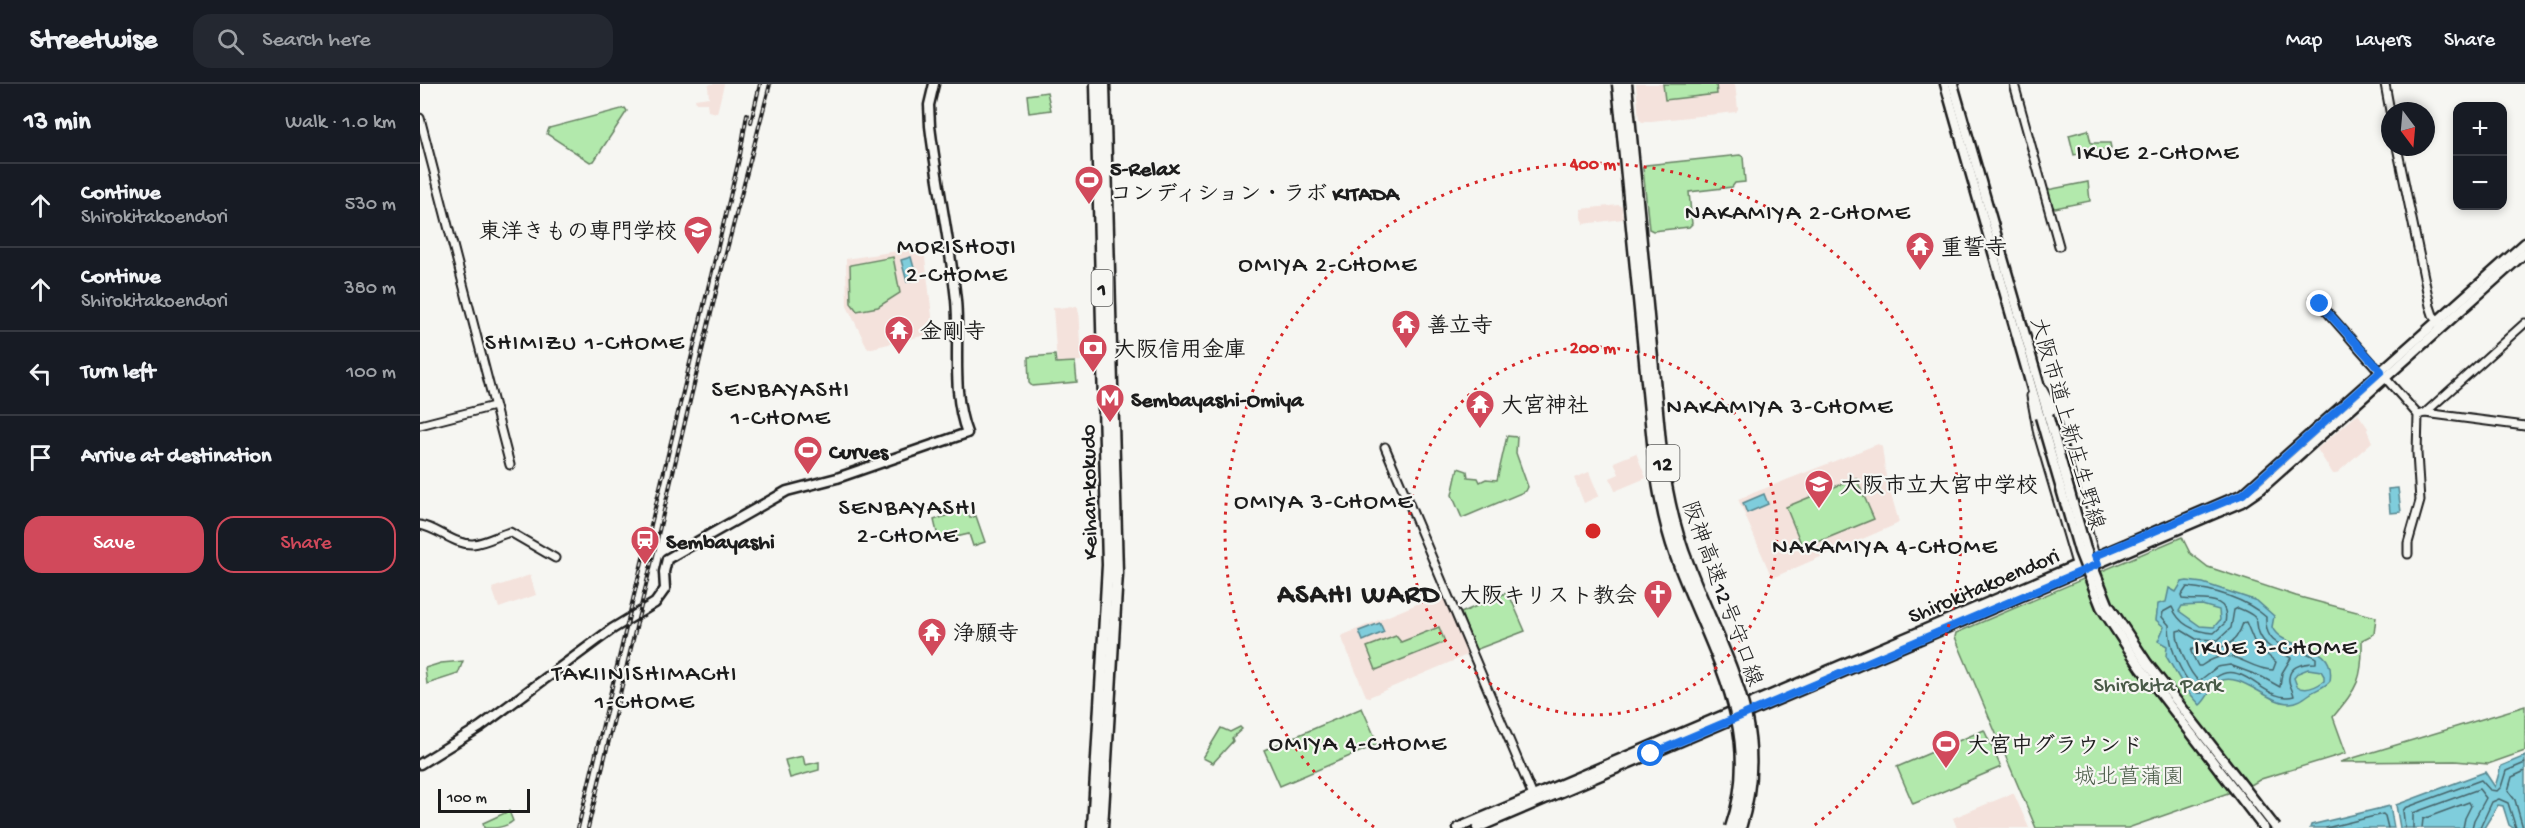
<!DOCTYPE html>
<meta charset="utf-8">
<style>
:root{--surface:#171b24;--page:#242831;--text:#f1f3f6;--muted:#9ea1a6;--line:#363941;--accent:#d1495b}
body{margin:0;font-family:"Gochi Hand","Klee One",sans-serif;background:var(--page);color:var(--text)}
.controls{position:absolute;right:18px;top:18px;display:grid;overflow:hidden;border-radius:12px;box-shadow:0 3px 9px #0003}
.controls button{width:54px;height:54px;display:grid;place-items:center;padding:0;border:0;border-bottom:2px solid var(--line);background:var(--surface);color:var(--text);font:30px sans-serif}
.compass{position:absolute;left:1961px;top:18px;width:54px;height:54px;border-radius:50%;background:var(--surface);box-shadow:0 3px 9px #0003;rotate:164deg}
.scale{position:absolute;left:18px;bottom:15px;width:92px;box-sizing:border-box;padding-left:6px;border:3px solid #1c1c1c;border-top:0;font-size:16px;line-height:21px;white-space:nowrap;color:#1c1c1c;-webkit-text-stroke:4px #f6f6f2;paint-order:stroke}
.stop{position:absolute;width:18px;height:18px;margin:-14px;border:4px solid #1a73e8;border-radius:50%;background:#fff}
.stop.end{background:#1a73e8;border-color:#fff;box-shadow:0 2px 6px #0008}
.list{margin:0;padding:0;list-style:none}
h2{display:flex;justify-content:space-between;align-items:center;height:78px;margin:0;padding:0 24px;font-size:26px}
h2 small{font-size:20px;font-weight:400;color:var(--muted)}
.list li{display:grid;grid-template-columns:39px 1fr auto;gap:18px;align-items:center;box-sizing:border-box;height:84px;padding:0 24px;border-top:2px solid var(--line)}
.list b{display:block;font-size:22px;white-space:nowrap}
.list p{margin:0;font-size:20px;white-space:nowrap;color:var(--muted)}
.list em{font-size:20px;font-style:normal;color:var(--muted)}
.actions{display:flex;gap:12px;padding:18px 24px}
.actions a{flex:1;padding:14px 0;border:2px solid var(--accent);border-radius:18px;text-align:center;font-size:21px;color:var(--accent)}
.actions .main{background:var(--accent);color:#fff}
.icon{flex:none;width:33px;height:33px;fill:none;stroke:currentColor;stroke-width:2;stroke-linecap:round;stroke-linejoin:round}
.map{position:relative;flex:none;width:2105px;height:744px;overflow:hidden}
header{display:flex;align-items:center;gap:36px;box-sizing:border-box;height:84px;padding:0 30px;background:var(--surface);border-bottom:2px solid var(--line)}
header strong{font-size:28px}
nav{display:flex;gap:33px;margin-inline-start:auto;font-size:21px}
.search{width:420px;height:54px;background:var(--page);display:flex;align-items:center;gap:15px;box-sizing:border-box;padding:0 21px;border-radius:18px;color:var(--muted);font-size:22px}
main{display:flex}
aside{flex:1;background:var(--surface)}
.map>svg:first-child{display:block}
.built{fill:#f4e2dc}
.green{fill:#b2e9ac;stroke:#678264;stroke-width:1.5}
.water{fill:#7fcddc;stroke:#57868f;stroke-width:1.5;fill-rule:evenodd}
.lines{fill:none;stroke-linecap:round;stroke-linejoin:round}
.shore{stroke:#446369;stroke-width:1.5}
.minor-casing{stroke:#1c1c1c;stroke-width:11}
.major-casing{stroke:#1c1c1c;stroke-width:13}
.highway-casing{stroke:#1c1c1c;stroke-width:15}
.minor{stroke:#f6f6f2;stroke-width:7}
.major{stroke:#f6f6f2;stroke-width:8}
.highway{stroke:#f6f6f2;stroke-width:10}
.rail-casing{stroke:#1c1c1c;stroke-width:4}
.rail{stroke:#f6f6f2;stroke-width:1.5;stroke-dasharray:4.5;stroke-linecap:butt}
.major-bridge-casing{stroke:#1c1c1c;stroke-width:13;stroke-linecap:butt}
.highway-bridge-casing{stroke:#1c1c1c;stroke-width:15;stroke-linecap:butt}
.major-bridge{stroke:#f6f6f2;stroke-width:8}
.highway-bridge{stroke:#f6f6f2;stroke-width:10}
.route{stroke:#1a73e8;stroke-width:8}
.ring{fill:none;stroke:#d62828;stroke-width:3;stroke-dasharray:3 6}
.labels{text-anchor:middle;stroke-width:4.5;stroke-linejoin:round;paint-order:stroke}
.shield{fill:#f6f6f2;stroke:#5d5d5c;stroke-width:1.5}
.shield-label{font-size:21px;font-weight:bold;fill:#1c1c1c}
.poi-label{font-size:22px;font-weight:bold;fill:#1c1c1c;stroke:#f6f6f2;text-anchor:start}
.street-label{font-size:22px;fill:#1c1c1c;stroke:#f6f6f2}
.park-label{font-size:22px;fill:#495a47;stroke:#f6f6f2}
.neighbourhood-label{font-size:24px;letter-spacing:1.5px;fill:#1c1c1c;stroke:#f6f6f2}
.district-label{font-size:28px;font-weight:bold;letter-spacing:1.5px;fill:#1c1c1c;stroke:#f6f6f2}
.centre{fill:#d62828;stroke:#f6f6f2;stroke-width:3}
.ring-label{font-size:18px;text-anchor:middle;font-weight:bold;fill:#d62828;stroke:#f6f6f2;stroke-width:4.5;stroke-linejoin:round;paint-order:stroke}
</style>
<header>
<strong>Streetwise</strong>
<div class="search"><svg class="icon" aria-label="search" viewBox="0 0 24 24"><circle cx="10" cy="10" r="6"/><path d="M15 15l6 6"/></svg>Search here</div>
<nav><a>Map</a><a>Layers</a><a>Share</a></nav>
</header>
<main>
<aside>
<h2>13 min<small>Walk · 1.0 km</small></h2>
<ul class="list">
<li><svg class="icon" aria-label="ahead" viewBox="0 0 24 24"><path d="M12 20V5M6 11l6-6 6 6"/></svg><div><b>Continue</b><p>Shirokitakoendori</p></div><em>530 m</em></li>
<li><svg class="icon" aria-label="ahead" viewBox="0 0 24 24"><path d="M12 20V5M6 11l6-6 6 6"/></svg><div><b>Continue</b><p>Shirokitakoendori</p></div><em>380 m</em></li>
<li><svg class="icon" aria-label="left" viewBox="0 0 24 24"><path d="M17 20v-9H6M10 6l-5 5 5 5"/></svg><div><b>Turn left</b></div><em>100 m</em></li>
<li><svg class="icon" aria-label="arrive" viewBox="0 0 24 24"><path d="M6 21V4h12l-3 4 3 4H6"/></svg><div><b>Arrive at destination</b></div></li>
</ul>
<div class="actions"><a class="main">Save</a><a>Share</a></div>
</aside>
<div class="map">
<svg width="2105" height="744" viewBox="0 0 2105 744">
<rect width="100%" height="100%" fill="#f6f6f2"/>
<filter id="ink" filterUnits="userSpaceOnUse"><feTurbulence type="fractalNoise" baseFrequency=".0167" numOctaves="2"/><feDisplacementMap in="SourceGraphic" scale="12" xChannelSelector="R" yChannelSelector="G"/><feConvolveMatrix kernelMatrix="1 2 1 2 8 2 1 2 1" color-interpolation-filters="sRGB"/></filter>
<g filter="url(#ink)">
<g class="built">
<path d="M291 0H304L297 29 288 27 287 19H276L275 15 289 13 288 2Z"/>
<path d="M1216 0H1315L1318 25 1316 28 1222 38 1219 35Z"/>
<path d="M1199 121 1202 123 1203 135 1163 140 1161 125Z"/>
<path d="M497 164 498 166 504 165 514 249 448 265 427 222 426 175Z"/>
<path d="M658 223 661 277 637 279 633 224Z"/>
<path d="M1938 330 1948 344 1947 346 1952 358 1916 390H1913L1897 365Z"/>
<path d="M1458 360 1462 363 1466 393 1479 438 1477 440 1352 494 1318 415Z"/>
<path d="M1216 369 1226 394 1195 407 1190 394 1199 390 1194 378Z"/>
<path d="M1169 388 1179 412 1164 419 1154 394Z"/>
<path d="M110 491 116 511 79 524 72 504Z"/>
<path d="M1023 509 1048 568 1047 571 949 613 946 612 921 552Z"/>
<path d="M1591 710H1594L1609 744H1537L1533 734Z"/>
</g>
<g class="green">
<path d="M1243 0H1296L1297 10 1245 16Z"/>
<path d="M627 8 631 26 609 29 607 11Z"/>
<path d="M205 24 207 27 174 77 170 78 127 50 129 44Z"/>
<path d="M1668 46 1671 59H1690L1691 64 1654 71 1649 51Z"/>
<path d="M1320 71 1323 73 1325 98 1315 99 1312 103 1269 108 1272 140 1269 143 1233 147 1229 145 1223 84 1226 81Z"/>
<path d="M1668 98 1670 117 1635 124 1632 122 1627 106Z"/>
<path d="M473 173 480 209 458 223 437 227 431 219 430 181Z"/>
<path d="M635 271 636 279 655 278 657 298 612 302 609 299 608 273Z"/>
<path d="M1087 352 1097 353 1096 369 1108 403 1106 407 1042 434 1032 411 1038 384 1047 387 1048 393 1058 394 1060 398 1066 395 1077 396Z"/>
<path d="M1436 394 1454 435 1383 464 1366 423Z"/>
<path d="M546 425 550 434 556 432 565 458 553 462 549 450 519 457 514 436Z"/>
<path d="M1762 453 1770 469 1788 483 1876 512 1956 533 1954 550 1942 556C1943 595 1938 603 1913 633L1926 669 1841 695 1831 701 1708 744H1616L1535 553 1536 549Z"/>
<path d="M1088 508 1105 547 1055 566 1041 529Z"/>
<path d="M1019 543 1025 558 956 586 947 563 976 552 981 558Z"/>
<path d="M43 577 38 590 7 600 5 584 21 579Z"/>
<path d="M2105 622V667L2068 680 2035 677 1920 678Z"/>
<path d="M942 624 958 660 860 702 844 666Z"/>
<path d="M820 643 822 645 812 654 813 657 793 679 783 674 801 644 810 648Z"/>
<path d="M1564 646 1581 683 1493 720 1477 683Z"/>
<path d="M383 672 385 681 399 678V686L370 694 365 676Z"/>
<path d="M89 727 93 737C85 744 75 744 64 744L63 739Z"/>
</g>
<g class="water">
<path d="M491 173 497 195 487 198 481 176Z"/>
<path d="M1978 404 1981 428 1970 429 1968 405Z"/>
<path d="M1344 410 1348 420 1327 429 1323 419Z"/>
<path d="M1767 497 1783 499 1837 517 1854 532 1852 543C1863 569 1917 554 1910 597 1905 603 1898 605 1891 609 1884 614 1878 619 1870 619 1848 620 1820 587 1800 597 1791 601 1788 615 1780 621L1765 604 1746 572 1747 562 1738 557 1744 543 1736 536 1738 520 1746 518 1749 504 1756 508 1762 498ZM1782 521 1799 526 1800 536 1794 543 1780 542 1759 527 1762 522ZM1888 585 1901 587 1904 592V597C1896 603 1886 608 1877 602L1874 594 1878 589Z"/>
<path d="M960 539 964 548 943 557 939 547Z"/>
<path d="M2105 672V744H2093L2089 741 2083 722 2078 721 2064 744H1980L1976 721 2065 688 2075 703 2081 682Z"/>
<path d="M1970 722 1974 744H1890L1891 741Z"/>
</g>
<g class="lines">
<g class="shore">
<path d="M1767 503C1793 505 1826 515 1846 533 1844 569 1875 559 1896 574V579C1886 579 1870 580 1869 594 1868 600 1873 606 1874 612 1841 622 1816 557 1782 609H1777C1761 589 1749 566 1749 541L1742 533 1743 528 1752 523C1759 540 1775 548 1794 549L1805 539C1811 509 1780 518 1762 515L1761 512Z"/>
<path d="M1818 524C1848 536 1830 538 1843 556 1850 566 1861 569 1871 574L1862 589 1860 603 1842 593 1810 581 1797 583 1779 597C1769 590 1756 558 1757 547L1761 546 1776 555 1798 556 1811 544 1814 526Z"/>
<path d="M1826 538 1836 562 1856 578 1853 586C1825 586 1814 558 1781 582H1778L1771 568 1772 565C1796 564 1814 568 1823 539Z"/>
<path d="M1906 744 1963 730 1965 732 1968 744"/>
<path d="M1985 744 1983 727 1985 724 2061 696 2070 706 2077 707 2081 703 2086 687 2105 679"/>
<path d="M1993 744V729L2059 705 2066 714 2054 736 2052 744"/>
<path d="M2002 744 2003 735 2049 718 2051 722 2045 734 2043 744"/>
<path d="M2060 744 2072 718 2079 715 2088 719 2096 744"/>
<path d="M2103 744 2095 716 2088 707 2092 693 2105 687"/>
</g>
<g class="minor-casing">
<g id="minor">
<path d="M1594 0 1639 162"/>
<path d="M1965 0 1970 27"/>
<path d="M0 34 90 381"/>
<path d="M1977 63 2010 222 2013 231 2021 240"/>
<path d="M1894 213 1998 331 1997 369 2000 417 1988 459V470"/>
<path d="M1623 306 1631 321 1676 475"/>
<path d="M1611 312 1618 350 1657 483"/>
<path d="M2005 329 2105 342"/>
<path d="M1998 331 2005 329 2105 239"/>
<path d="M0 341 74 322"/>
<path d="M965 363 1113 712"/>
<path d="M0 441C18 444 34 461 53 460 65 459 79 451 90 448L135 474"/>
</g>
</g>
<g class="major-casing">
<g id="major">
<path d="M1525 0 1620 333"/>
<path d="M1533 0 1628 331"/>
<path d="M0 680 60 643 192 545 235 519 245 505 244 488 247 475 367 407 417 394 547 349C531 308 540 259 536 216 530 158 517 100 510 42L509 21 514 0"/>
<path d="M1038 744 1823 410 2105 159"/>
<path d="M1057 744 1822 418 1841 405 2105 169"/>
</g>
</g>
<g class="highway-casing">
<g id="highway">
<path d="M673 744 688 481 676 0"/>
<path d="M682 744 697 489 684 0"/>
</g>
</g>
<use href="#minor" class="minor"/>
<use href="#major" class="major"/>
<use href="#highway" class="highway"/>
<g class="rail-casing">
<g id="rail">
<path d="M331 38 340 0"/>
<path d="M158 744 320 71 327 30"/>
<path d="M168 744 298 200 350 0"/>
</g>
</g>
<use href="#rail" class="rail"/>
<g class="major-bridge-casing">
<g id="major-bridge">
<path d="M1628 331 1666 465 1688 520 1727 579 1856 744"/>
<path d="M1620 333 1659 467 1681 523 1721 584 1844 744"/>
</g>
</g>
<g class="highway-bridge-casing">
<g id="highway-bridge">
<path d="M1198 0 1234 369C1238 404 1244 439 1256 472 1289 563 1346 644 1311 744"/>
<path d="M1206 0 1241 369C1246 408 1254 446 1269 483 1304 575 1352 642 1320 744"/>
</g>
</g>
<use href="#major-bridge" class="major-bridge"/>
<use href="#highway-bridge" class="highway-bridge"/>
</g>
</g>
<g class="lines" filter="url(#ink)">
<path class="route" d="M1231 670 1660 488 1678 480 1675 472 1823 410 1961 287 1900 220"/>
</g>
<g class="ring">
<circle cx="1173" cy="447" r="184"/>
<path d="M954 743A368 368 0 1 1 1392 743"/>
</g>
<defs>
<g id="stadium-pin" transform="scale(1.5)"><path d="M0 17L-7.5 6A9.5 9.5 0 1 1 7.5 6Z" fill="#d1495b" stroke="#f6f6f2"/><path d="M0-5a6.5 5 0 1 0 0 10a6.5 5 0 1 0 0-10ZM-3.5-1.8h7v3.6h-7Z" fill="#fff"/></g>
<g id="university-pin" transform="scale(1.5)"><path d="M0 17L-7.5 6A9.5 9.5 0 1 1 7.5 6Z" fill="#d1495b" stroke="#f6f6f2"/><path d="M0-5L7-2L0 1L-7-2ZM-4 1L0 2.5L4 1V4Q0 6-4 4Z" fill="#fff"/></g>
<g id="temple-pin" transform="scale(1.5)"><path d="M0 17L-7.5 6A9.5 9.5 0 1 1 7.5 6Z" fill="#d1495b" stroke="#f6f6f2"/><path d="M0-6L5-2H3V0L6.5 2.5H4V6H1.5V3h-3V6H-4V2.5H-6.5L-3 0V-2H-5Z" fill="#fff"/></g>
<g id="bank-pin" transform="scale(1.5)"><path d="M0 17L-7.5 6A9.5 9.5 0 1 1 7.5 6Z" fill="#d1495b" stroke="#f6f6f2"/><path d="M-6-4H6V4H-6ZM0-2.3a2.3 2.3 0 1 0 0 4.6a2.3 2.3 0 1 0 0-4.6Z" fill="#fff"/></g>
<g id="metro-pin" transform="scale(1.5)"><path d="M0 17L-7.5 6A9.5 9.5 0 1 1 7.5 6Z" fill="#d1495b" stroke="#f6f6f2"/><path d="M-5.5 5V-5H-3L0 0L3-5H5.5V5H3V-.5L0 4L-3-.5V5Z" fill="#fff"/></g>
<g id="school-pin" transform="scale(1.5)"><path d="M0 17L-7.5 6A9.5 9.5 0 1 1 7.5 6Z" fill="#d1495b" stroke="#f6f6f2"/><path d="M0-5L7-2L0 1L-7-2ZM-4 1L0 2.5L4 1V4Q0 6-4 4Z" fill="#fff"/></g>
<g id="station-pin" transform="scale(1.5)"><path d="M0 17L-7.5 6A9.5 9.5 0 1 1 7.5 6Z" fill="#d1495b" stroke="#f6f6f2"/><path d="M-3-6H3Q5-6 5-4V2Q5 4 3 4L4.5 6H3L1.5 4h-3L-3 6H-4.5L-3 4Q-5 4-5 2V-4Q-5-6-3-6ZM-3.5-4v3h7v-3ZM-3.5 1v1.5H-2V1ZM2 1v1.5H3.5V1Z" fill="#fff"/></g>
<g id="church-pin" transform="scale(1.5)"><path d="M0 17L-7.5 6A9.5 9.5 0 1 1 7.5 6Z" fill="#d1495b" stroke="#f6f6f2"/><path d="M-1.2-6h2.4v3.5h3.3v2.4h-3.3V6h-2.4V-.1h-3.3v-2.4h3.3Z" fill="#fff"/></g>
</defs>
<g fill-rule="evenodd">
<use href="#stadium-pin" x="669" y="96"/>
<use href="#university-pin" x="278" y="146"/>
<use href="#temple-pin" x="1500" y="162"/>
<use href="#temple-pin" x="986" y="240"/>
<use href="#temple-pin" x="479" y="246"/>
<use href="#bank-pin" x="673" y="264"/>
<use href="#metro-pin" x="690" y="314"/>
<use href="#temple-pin" x="1060" y="320"/>
<use href="#stadium-pin" x="388" y="366"/>
<use href="#school-pin" x="1399" y="400"/>
<use href="#station-pin" x="225" y="456"/>
<use href="#church-pin" x="1238" y="510"/>
<use href="#temple-pin" x="512" y="548"/>
<use href="#stadium-pin" x="1526" y="660"/>
</g>
<g class="labels">
<g class="shield">
<rect x="671.5" y="186" width="21" height="36" rx="4.5"/>
<rect x="1226.5" y="361" width="33" height="36" rx="4.5"/>
</g>
<g class="shield-label">
<text x="682" y="211">1</text>
<text x="1243" y="386">12</text>
</g>
<g class="poi-label">
<text x="690" y="91">5-Relax<tspan x="690" dy="25">コンディション・ラボ KITADA</tspan></text>
<text x="257" y="154" text-anchor="end">東洋きもの専門学校</text>
<text x="1521" y="170">重誓寺</text>
<text x="1007" y="248">善立寺</text>
<text x="500" y="254">金剛寺</text>
<text x="694" y="272">大阪信用金庫</text>
<text x="711" y="322">Sembayashi-Omiya</text>
<text x="1081" y="328">大宮神社</text>
<text x="409" y="374">Curves</text>
<text x="1420" y="408">大阪市立大宮中学校</text>
<text x="246" y="464">Sembayashi</text>
<text x="1217" y="518" text-anchor="end">大阪キリスト教会</text>
<text x="533" y="556">浄願寺</text>
<text x="1547" y="668">大宮中グラウンド</text>
</g>
<g class="street-label">
<text transform="translate(1649 339) rotate(74)" y="8">大阪市道上新庄生野線</text>
<text transform="translate(667 408) rotate(-91)" y="8">Keihan-kokudo</text>
<text transform="translate(1563 500) rotate(-23)" y="8">Shirokitakoendori</text>
<text transform="translate(1304 509) rotate(70)" y="8">阪神高速12号守口線</text>
</g>
<g class="park-label">
<text x="1738" y="607">Shirokita Park</text>
<text x="1709" y="699">城北菖蒲園</text>
</g>
<g class="neighbourhood-label">
<text x="1738" y="75">IKUE 2-CHOME</text>
<text x="1378" y="135">NAKAMIYA 2-CHOME</text>
<text x="537" y="169">MORISHOJI<tspan x="537" dy="28">2-CHOME</tspan></text>
<text x="908" y="187">OMIYA 2-CHOME</text>
<text x="165" y="265">SHIMIZU 1-CHOME</text>
<text x="361" y="312">SENBAYASHI<tspan x="361" dy="28">1-CHOME</tspan></text>
<text x="1360" y="329">NAKAMIYA 3-CHOME</text>
<text x="904" y="424">OMIYA 3-CHOME</text>
<text x="488" y="430">SENBAYASHI<tspan x="488" dy="28">2-CHOME</tspan></text>
<text x="1465" y="469">NAKAMIYA 4-CHOME</text>
<text x="1856" y="570">IKUE 3-CHOME</text>
<text x="225" y="596">TAKIINISHIMACHI<tspan x="225" dy="28">1-CHOME</tspan></text>
<text x="938" y="666">OMIYA 4-CHOME</text>
</g>
<g class="district-label">
<text x="939" y="518">ASAHI WARD</text>
</g>
</g>
<circle cx="1173" cy="447" r="9" class="centre"/>
<g class="ring-label">
<text x="1173" y="85">400 m</text>
<text x="1173" y="269">200 m</text>
</g>
</svg>
<div class="controls">
<button>+</button>
<button>−</button>
</div>
<svg class="compass" viewBox="-18 -18 36 36"><path d="M0-13l5 13h-10z" fill="#e53935"/><path d="M0 13l5-13h-10z" fill="#9ea1a6"/></svg>
<div class="scale">100 m</div>
<div class="stop" style="left:1231px;top:670px"></div>
<div class="stop end" style="left:1900px;top:220px"></div>
</div>
</main>
